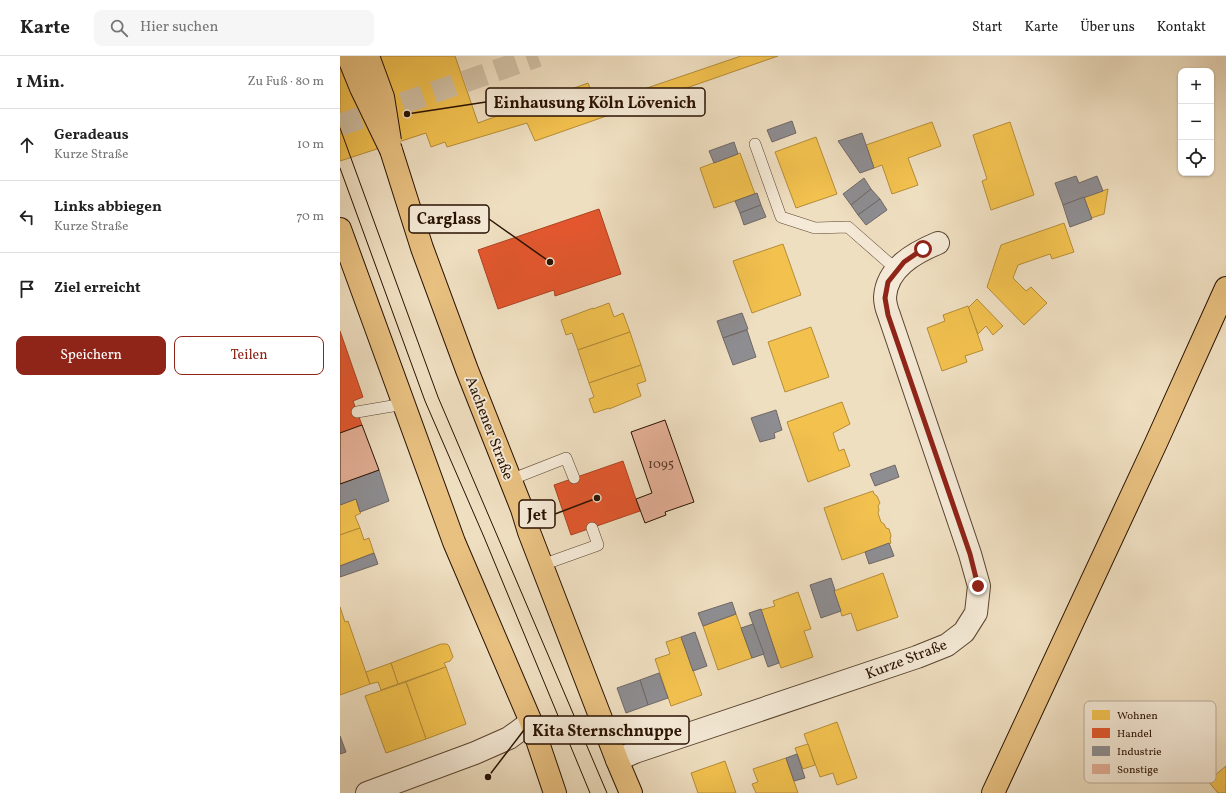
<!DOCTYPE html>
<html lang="de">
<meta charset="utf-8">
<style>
:root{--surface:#fff;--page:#f6f6f6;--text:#222;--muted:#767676;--line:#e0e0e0;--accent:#8f2418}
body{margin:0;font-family:Vollkorn,serif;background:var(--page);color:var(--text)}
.controls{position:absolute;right:12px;top:12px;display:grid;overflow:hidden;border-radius:8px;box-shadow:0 1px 3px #0004}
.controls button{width:36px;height:36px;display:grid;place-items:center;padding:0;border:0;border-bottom:1px solid var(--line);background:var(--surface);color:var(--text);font:20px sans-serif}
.stop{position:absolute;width:12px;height:12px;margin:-9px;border:3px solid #8f2418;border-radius:50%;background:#fff}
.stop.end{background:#8f2418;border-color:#fff;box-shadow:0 1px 4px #0008}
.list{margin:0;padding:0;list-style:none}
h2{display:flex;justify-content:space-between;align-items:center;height:52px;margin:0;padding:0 16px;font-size:17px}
h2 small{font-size:13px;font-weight:400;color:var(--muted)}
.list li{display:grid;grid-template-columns:26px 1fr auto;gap:12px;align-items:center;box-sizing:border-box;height:72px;padding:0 16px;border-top:1px solid var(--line)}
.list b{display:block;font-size:15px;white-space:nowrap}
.list p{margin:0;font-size:13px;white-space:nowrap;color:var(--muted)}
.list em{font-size:13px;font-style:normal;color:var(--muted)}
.actions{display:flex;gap:8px;padding:12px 16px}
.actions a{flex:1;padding:9px 0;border:1px solid var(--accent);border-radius:8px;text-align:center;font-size:14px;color:var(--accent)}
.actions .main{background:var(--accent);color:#fff}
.icon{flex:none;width:22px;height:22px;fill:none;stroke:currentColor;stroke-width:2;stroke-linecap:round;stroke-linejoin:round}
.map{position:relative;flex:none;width:886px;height:737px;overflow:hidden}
header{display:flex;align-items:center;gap:24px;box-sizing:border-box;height:56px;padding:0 20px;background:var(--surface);border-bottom:1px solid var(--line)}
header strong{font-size:19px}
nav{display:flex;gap:22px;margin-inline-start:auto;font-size:14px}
.search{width:280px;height:36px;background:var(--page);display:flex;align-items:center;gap:10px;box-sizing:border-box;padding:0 14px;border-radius:8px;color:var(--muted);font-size:15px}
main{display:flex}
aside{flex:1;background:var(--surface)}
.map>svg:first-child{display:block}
.homes{fill:#f2c14e;stroke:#b58c37}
.shops{fill:#e4572e;stroke:#ac4220}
.industry{fill:#8d8d92;stroke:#6f6866}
.building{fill:#e3ae95;stroke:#281100}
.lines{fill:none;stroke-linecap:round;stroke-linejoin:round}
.motorway-tunnel{stroke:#d1c0a4;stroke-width:22;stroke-dasharray:22 11;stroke-linecap:butt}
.service-casing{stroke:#5a4430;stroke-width:12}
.minor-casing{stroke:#5a4430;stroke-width:24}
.primary-casing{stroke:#281100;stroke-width:24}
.motorway-casing{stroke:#281100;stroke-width:24}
.service{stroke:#f5ead7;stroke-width:11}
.minor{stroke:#f5ead7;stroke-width:22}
.primary{stroke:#e8c080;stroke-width:22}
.motorway{stroke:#e8c080;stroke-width:22}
.tram{stroke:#281100;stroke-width:1}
.primary-bridge-casing{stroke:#281100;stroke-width:24;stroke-linecap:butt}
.motorway-bridge-casing{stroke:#281100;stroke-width:24;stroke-linecap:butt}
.primary-bridge{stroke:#e8c080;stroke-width:22}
.motorway-bridge{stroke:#e8c080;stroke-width:22}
.route{stroke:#8f2418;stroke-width:5}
.labels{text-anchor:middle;stroke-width:4;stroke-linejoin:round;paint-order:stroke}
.number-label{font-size:13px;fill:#573825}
.street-label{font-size:15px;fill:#281100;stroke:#f5ead7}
.key{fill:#f5ead7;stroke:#b8a996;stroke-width:1}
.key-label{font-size:11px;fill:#281100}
.leader{fill:none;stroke:#281100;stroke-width:1.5}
.callout-dot{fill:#281100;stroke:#f5ead7;stroke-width:1.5}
.callout{fill:#f5ead7;stroke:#281100;stroke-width:1.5}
.callout-label{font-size:16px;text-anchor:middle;font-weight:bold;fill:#281100}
</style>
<header>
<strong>Karte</strong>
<div class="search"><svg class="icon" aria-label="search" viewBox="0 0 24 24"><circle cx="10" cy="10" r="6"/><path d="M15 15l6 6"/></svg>Hier suchen</div>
<nav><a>Start</a><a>Karte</a><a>Über uns</a><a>Kontakt</a></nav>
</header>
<main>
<aside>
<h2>1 Min.<small>Zu Fuß · 80 m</small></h2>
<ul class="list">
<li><svg class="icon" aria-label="ahead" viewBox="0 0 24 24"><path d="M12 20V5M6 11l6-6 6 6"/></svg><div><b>Geradeaus</b><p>Kurze Straße</p></div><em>10 m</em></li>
<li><svg class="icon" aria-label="left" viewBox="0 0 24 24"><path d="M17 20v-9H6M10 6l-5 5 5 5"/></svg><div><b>Links abbiegen</b><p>Kurze Straße</p></div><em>70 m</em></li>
<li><svg class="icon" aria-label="arrive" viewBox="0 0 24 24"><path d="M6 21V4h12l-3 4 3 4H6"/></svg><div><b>Ziel erreicht</b></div></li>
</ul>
<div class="actions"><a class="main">Speichern</a><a>Teilen</a></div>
</aside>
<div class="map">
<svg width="886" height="737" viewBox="0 0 886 737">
<rect width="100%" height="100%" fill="#efdfc1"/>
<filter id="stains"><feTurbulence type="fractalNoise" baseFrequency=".005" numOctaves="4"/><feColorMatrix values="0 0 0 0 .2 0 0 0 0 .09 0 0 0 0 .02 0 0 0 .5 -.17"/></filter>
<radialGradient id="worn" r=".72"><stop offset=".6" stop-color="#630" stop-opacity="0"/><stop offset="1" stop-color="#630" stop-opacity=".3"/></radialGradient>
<g class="homes">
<path d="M0 0H115L138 67 248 27 257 49 401 0H438L195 85 187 67 107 91 105 86 91 91 86 77 0 105Z"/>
<path d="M592 66 601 90 568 102 578 129 552 138 542 109 534 112 526 89Z"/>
<path d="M670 66 694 139 651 154 642 125 647 123 633 79Z"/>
<path d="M476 81 497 138 456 152 435 96Z"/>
<path d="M400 97 415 138 374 152 360 112Z"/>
<path d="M768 133 764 158 751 162 744 141Z"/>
<path d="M724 167 734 196 712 203 710 198 678 209 673 222 686 235 691 231 707 247 684 269 647 231 661 189Z"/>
<path d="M443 188 461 239 412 257 393 205Z"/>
<path d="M637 243 663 270 653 279 646 270 638 278 628 252Z"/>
<path d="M269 247 274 261 283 257 290 276 238 294 232 277 226 279 221 264 253 252V253Z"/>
<path d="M628 250 643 294 625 300 627 306 602 315 587 272 605 265 603 259Z"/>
<path d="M471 271 489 321 445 336 428 286Z"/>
<path d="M290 276 301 309 249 327 238 294Z"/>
<path d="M301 309 306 325 297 328 301 340 269 353V352L254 357 249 343 254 341 249 327Z"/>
<path d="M502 346 510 368 493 377 499 395 504 393 510 410 468 426 447 366Z"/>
<path d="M533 435 534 438 537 440 540 447 538 450 539 454 538 457 541 466 544 468 546 472 549 473 551 480 550 483 551 487 502 504 484 452Z"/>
<path d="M16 443 20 456 21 457 15 460 20 472 0 479V449Z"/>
<path d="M20 472 24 484 29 482 34 497 0 510V479Z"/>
<path d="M543 517 558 561 517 575 511 557 502 560 494 535Z"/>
<path d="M458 536 471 573 464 575 473 601 441 612 421 554 435 550 433 545Z"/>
<path d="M0 551 5 566 8 565 30 628 0 639Z"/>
<path d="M396 558 412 602 378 614 363 570Z"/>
<path d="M341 581 362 639 331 650 315 603 330 598 326 586Z"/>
<path d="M101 588H107L109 590 113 601 110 605 104 607 106 611 58 628 51 607Z"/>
<path d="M51 607 58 628 41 634 38 626 30 628 26 616Z"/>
<path d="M106 611 126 668 86 683 66 626Z"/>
<path d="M66 626 86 683 46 697 25 640Z"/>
<path d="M497 666 517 722 497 729 493 717 480 721 464 678Z"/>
<path d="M468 688 475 709 463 713 455 692Z"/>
<path d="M446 702 458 737H416L412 728 418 726 413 713Z"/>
<path d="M385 705 396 737H358L351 717Z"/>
<path d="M886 710V737H878L868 725Z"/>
</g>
<g class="shops">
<path d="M259 153 281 218 215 240 214 234 158 253 138 194Z"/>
<path d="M0 275 23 341 13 345 22 369 0 377Z"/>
<path d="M283 405 300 455 231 479 214 429Z"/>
</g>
<g class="industry">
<path d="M452 65 456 77 432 86 427 74Z"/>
<path d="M522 77 534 112 520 117 498 85Z"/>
<path d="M394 86 398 98 374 107 369 95Z"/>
<path d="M736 120 739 127 757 120 763 135 723 149 715 127Z"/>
<path d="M524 122 531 133 511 149 503 138Z"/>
<path d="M531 133 540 143 518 159 511 149Z"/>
<path d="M417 137 421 149 400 157 395 145Z"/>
<path d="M744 141 752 163 730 171 723 149Z"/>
<path d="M540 143 547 154 526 169 518 159Z"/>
<path d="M421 149 426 161 404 169 400 157Z"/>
<path d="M402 257 408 273 383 282 377 265Z"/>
<path d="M407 274 416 301 393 309 383 282Z"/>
<path d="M436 354 442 374 434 377 435 382 420 386 411 362Z"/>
<path d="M555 409 559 421 535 430 530 418Z"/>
<path d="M39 414 49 445 20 456 16 443 0 449V428Z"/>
<path d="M549 487 554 500 529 508 525 496Z"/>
<path d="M34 497 38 508 0 521V510Z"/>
<path d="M491 522 495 534 494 535 501 555 481 562 470 529Z"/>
<path d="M392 546 396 558 363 570 358 557Z"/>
<path d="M421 553 439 607 428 611 409 557Z"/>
<path d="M413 568 424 598 412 602 401 572Z"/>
<path d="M355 576 367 610 353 615 341 581Z"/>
<path d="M319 617 328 642 308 649 300 624Z"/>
<path d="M300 624 308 649 286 657 277 632Z"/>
<path d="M0 680 6 696 0 698Z"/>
<path d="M457 698 465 722 454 725 446 702Z"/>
</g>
<g class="building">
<path d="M325 364 354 446 325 456 326 459 305 467 296 443 312 437 291 376Z"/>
<path d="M22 369 39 414 0 428V377Z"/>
</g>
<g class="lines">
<path class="motorway-tunnel" d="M0 69 198 0"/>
<g class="service-casing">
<g id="service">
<path d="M415 88 441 161 475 172 508 171 557 214"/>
<path d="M17 356 64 348"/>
<path d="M170 424 226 402 234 422"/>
<path d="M202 509 258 489 252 472"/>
</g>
</g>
<g class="minor-casing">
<g id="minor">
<path d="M277 704 295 696 577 601 607 589 624 576 636 557 639 530 630 498 549 259C547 254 545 247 545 241 547 212 574 197 598 187"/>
<path d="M27 737 135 697 169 682 191 666"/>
</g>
</g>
<g class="primary-casing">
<g id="primary">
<path d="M51 94 82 192 127 314 182 453 189 476 277 704 291 737"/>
<path d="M0 173 114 486 191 666 215 737"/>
</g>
</g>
<g class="motorway-casing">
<path id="motorway" d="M653 737 816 387 886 232"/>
</g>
<use href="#service" class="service"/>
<use href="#minor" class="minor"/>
<use href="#primary" class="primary"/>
<use href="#motorway" class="motorway"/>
<g class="tram">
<path d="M0 72 98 341 267 737"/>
<path d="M0 112 85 345 144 481 250 737"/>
</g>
<g class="primary-bridge-casing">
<path id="primary-bridge" d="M28 0 43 41 50 85"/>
</g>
<g class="motorway-bridge-casing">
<path id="motorway-bridge" d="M8 0 21 32 51 94"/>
</g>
<use href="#primary-bridge" class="primary-bridge"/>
<use href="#motorway-bridge" class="motorway-bridge"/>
</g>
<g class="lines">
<path class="route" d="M583 193 564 206 548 226 545 242 548 259 630 498 638 530"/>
</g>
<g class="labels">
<g class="number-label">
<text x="321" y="412">1095</text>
</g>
<g class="street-label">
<text transform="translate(150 372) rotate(69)" y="5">Aachener Straße</text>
<text transform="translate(566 603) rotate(-21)" y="5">Kurze Straße</text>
</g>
</g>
<rect x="744" y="645" width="132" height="82" rx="6" class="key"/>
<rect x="752" y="654" width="18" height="10" fill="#f2c14e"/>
<rect x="752" y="672" width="18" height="10" fill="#e4572e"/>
<rect x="752" y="690" width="18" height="10" fill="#8d8d92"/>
<rect x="752" y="708" width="18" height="10" fill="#e3ae95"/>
<g class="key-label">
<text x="777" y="663">Wohnen</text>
<text x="777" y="681">Handel</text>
<text x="777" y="699">Industrie</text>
<text x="777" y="717">Sonstige</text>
</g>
<path class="leader" d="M67 58L146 46M210 206L149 163M257 442L215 458M148 721L184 674"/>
<g class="callout-dot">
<circle cx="67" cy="58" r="4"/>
<circle cx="210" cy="206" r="4"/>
<circle cx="257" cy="442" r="4"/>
<circle cx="148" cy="721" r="4"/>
</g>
<g class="callout">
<rect x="146" y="32" width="219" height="28" rx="4"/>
<rect x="69" y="149" width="80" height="28" rx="4"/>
<rect x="179" y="444" width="36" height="28" rx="4"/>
<rect x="184" y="660" width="165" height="28" rx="4"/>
</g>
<g class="callout-label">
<text x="255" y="52">Einhausung Köln Lövenich</text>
<text x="109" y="168">Carglass</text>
<text x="197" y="464">Jet</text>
<text x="267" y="680">Kita Sternschnuppe</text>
</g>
<rect width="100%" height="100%" filter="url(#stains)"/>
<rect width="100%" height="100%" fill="url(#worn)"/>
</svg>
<div class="controls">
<button>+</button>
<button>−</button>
<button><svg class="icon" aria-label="locate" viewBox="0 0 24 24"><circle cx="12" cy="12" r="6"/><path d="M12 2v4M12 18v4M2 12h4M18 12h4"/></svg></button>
</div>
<div class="stop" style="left:583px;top:193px"></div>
<div class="stop end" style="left:638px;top:530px"></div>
</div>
</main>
